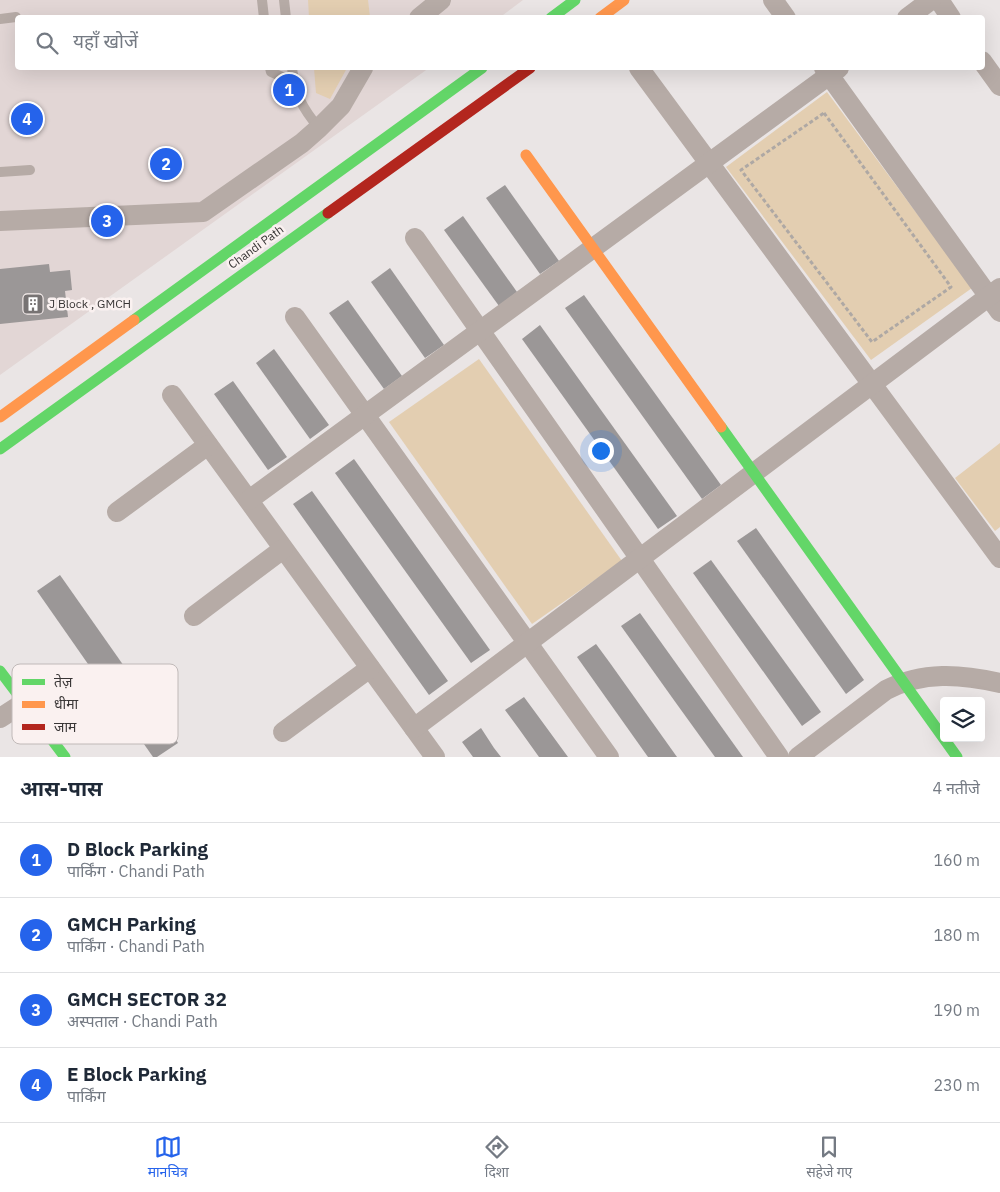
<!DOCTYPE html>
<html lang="hi">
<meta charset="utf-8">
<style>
:root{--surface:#fff;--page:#f2f2f3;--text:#1f2937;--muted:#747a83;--line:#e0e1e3;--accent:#2563eb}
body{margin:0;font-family:"IBM Plex Sans","Noto Sans Devanagari",sans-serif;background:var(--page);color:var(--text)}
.controls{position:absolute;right:15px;bottom:15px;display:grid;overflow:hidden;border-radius:5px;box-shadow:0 5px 20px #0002}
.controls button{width:45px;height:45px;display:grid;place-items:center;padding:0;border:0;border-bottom:1px solid var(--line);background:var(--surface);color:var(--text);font:25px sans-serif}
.you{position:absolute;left:600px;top:450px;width:18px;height:18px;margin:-12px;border:4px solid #fff;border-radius:50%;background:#1a73e8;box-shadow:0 0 0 8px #1a73e833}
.badge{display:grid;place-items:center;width:32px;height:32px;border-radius:50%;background:var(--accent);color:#fff;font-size:16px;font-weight:700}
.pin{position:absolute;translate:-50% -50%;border:2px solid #fff;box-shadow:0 1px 5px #0006}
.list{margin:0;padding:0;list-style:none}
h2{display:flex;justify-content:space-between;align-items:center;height:65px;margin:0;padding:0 20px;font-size:21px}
h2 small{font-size:16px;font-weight:400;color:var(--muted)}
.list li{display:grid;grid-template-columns:32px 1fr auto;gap:15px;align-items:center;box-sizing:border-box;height:75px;padding:0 20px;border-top:1px solid var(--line)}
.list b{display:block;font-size:19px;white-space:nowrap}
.list p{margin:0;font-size:16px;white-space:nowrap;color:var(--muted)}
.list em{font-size:16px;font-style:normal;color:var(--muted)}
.icon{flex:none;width:28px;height:28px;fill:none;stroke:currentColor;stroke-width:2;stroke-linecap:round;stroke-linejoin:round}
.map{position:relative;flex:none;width:1000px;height:757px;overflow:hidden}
.search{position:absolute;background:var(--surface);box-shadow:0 5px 20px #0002;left:15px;right:15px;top:15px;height:55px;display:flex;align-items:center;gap:12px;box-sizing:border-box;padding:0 18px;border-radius:5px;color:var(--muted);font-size:19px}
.sheet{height:365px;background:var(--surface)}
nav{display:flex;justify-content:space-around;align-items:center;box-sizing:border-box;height:70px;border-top:1px solid var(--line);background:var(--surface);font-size:14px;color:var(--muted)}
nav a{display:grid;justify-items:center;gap:2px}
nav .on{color:var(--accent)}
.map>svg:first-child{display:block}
.built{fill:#e2d6d5}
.green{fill:#e3ceb1}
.building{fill:#9b9797}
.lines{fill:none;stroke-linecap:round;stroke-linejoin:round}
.path{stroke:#aea8a4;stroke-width:3;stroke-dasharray:4 2.5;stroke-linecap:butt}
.lane{stroke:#b6aba6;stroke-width:10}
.street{stroke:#b6aba6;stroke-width:20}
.fast{stroke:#63d668;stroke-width:11}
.slow{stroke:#ff974d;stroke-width:11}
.jam{stroke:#b3261e;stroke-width:11}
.labels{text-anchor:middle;stroke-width:5;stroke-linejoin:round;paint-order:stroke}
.street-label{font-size:12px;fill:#393636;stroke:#faf1f0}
.poi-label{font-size:12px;fill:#393636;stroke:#faf1f0;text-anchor:start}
.key{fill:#faf1f0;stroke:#c0b9b8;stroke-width:1}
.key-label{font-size:14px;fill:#393636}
</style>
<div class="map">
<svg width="1000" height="757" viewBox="0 0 1000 757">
<rect width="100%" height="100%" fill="#eae5e5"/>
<path class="built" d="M0 0H523L499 18H18V68H429L0 375Z"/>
<g class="green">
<path d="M308 0H368L370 17H309Z"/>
<path d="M314 68H347L330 99 316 93Z"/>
<path d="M827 92 972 288 871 360 726 167Z"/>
<path d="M479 359 622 561 532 624 389 422Z"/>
<path d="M1000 443V527L995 531 955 478Z"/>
</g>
<g class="building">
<path d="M505 185 559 261 540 274 486 198Z"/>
<path d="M463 216 517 292 499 306 444 230Z"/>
<path d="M49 264 50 272 70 270 72 290 65 291 68 317 0 324V269Z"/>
<path d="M390 268 444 345 425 358 371 282Z"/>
<path d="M584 295 721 485 702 499 565 308Z"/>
<path d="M348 300 402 376 384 389 329 313Z"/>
<path d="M540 325 677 516 658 529 522 339Z"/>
<path d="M274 349 329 425 310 439 256 363Z"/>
<path d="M233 381 287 457 268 470 214 394Z"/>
<path d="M354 459 490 650 471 663 335 473Z"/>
<path d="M312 491 448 681 429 695 293 504Z"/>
<path d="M756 528 864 680 846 694 737 541Z"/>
<path d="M711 560 821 712 802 726 693 573Z"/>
<path d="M60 575 178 743 157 757H153L37 591Z"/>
<path d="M640 613 708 708 743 757H715L676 703 621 626Z"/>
<path d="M596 644 610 663 677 757H648L577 657Z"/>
<path d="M524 697 538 716 568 757H539L519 729 505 710Z"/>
<path d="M481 728 494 748 501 757H473L462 742Z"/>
</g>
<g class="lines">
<path class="path" d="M824 113 951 287 872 342 741 170Z"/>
<g class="lane">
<path d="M262 0 264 18"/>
<path d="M284 0 286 18"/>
<path d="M0 19 16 17"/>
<path d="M270 68 271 72 294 82"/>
<path d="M292 68C295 94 302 108 319 128"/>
<path d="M0 172 30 170"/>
</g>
<g class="street">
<path d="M773 0 786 18"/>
<path d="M939 0 951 18"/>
<path d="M419 18 441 0"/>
<path d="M907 18 931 0"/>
<path d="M982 61 1000 86"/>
<path d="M639 68 1000 558"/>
<path d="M824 68 1000 312"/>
<path d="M0 221 203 212 302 143 319 128 341 106 363 68"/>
<path d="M415 238 779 757"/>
<path d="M295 317 609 757"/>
<path d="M172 395 435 757"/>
<path d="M249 500 839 68"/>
<path d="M117 512 208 445"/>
<path d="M194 616 283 549"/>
<path d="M0 718 25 702"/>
<path d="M414 728 1000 288"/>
<path d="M283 732 370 668"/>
<path d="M798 757 886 690C923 671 961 674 1000 683"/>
</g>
<g class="fast">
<path d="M551 18 575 0"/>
<path d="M134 320 482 68"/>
<path d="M721 427 957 757"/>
<path d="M0 449 328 213"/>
<path d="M0 671 65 757"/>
</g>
<g class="slow">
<path d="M600 18 624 0"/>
<path d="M526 155 721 427"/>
<path d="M0 417 134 320"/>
</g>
<path class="jam" d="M328 213 530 68"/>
</g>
<defs>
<g id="building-square" transform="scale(1.125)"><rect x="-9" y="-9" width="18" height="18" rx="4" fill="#777373" stroke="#faf1f0"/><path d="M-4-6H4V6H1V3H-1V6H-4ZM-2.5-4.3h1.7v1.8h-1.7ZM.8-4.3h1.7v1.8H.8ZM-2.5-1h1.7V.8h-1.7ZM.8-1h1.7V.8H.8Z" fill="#fff"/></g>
</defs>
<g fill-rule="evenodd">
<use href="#building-square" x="33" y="304"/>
</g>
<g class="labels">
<g class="street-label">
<text transform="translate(256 247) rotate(-36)" y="4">Chandi Path</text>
</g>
<g class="poi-label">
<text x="49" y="308">J Block , GMCH</text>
</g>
</g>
<rect x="12" y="664" width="166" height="80" rx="8" class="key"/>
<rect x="22" y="679" width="23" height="6" fill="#63d668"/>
<rect x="22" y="701" width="23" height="7" fill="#ff974d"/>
<rect x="22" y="724" width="23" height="6" fill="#b3261e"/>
<g class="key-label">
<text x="54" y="687">तेज़</text>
<text x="54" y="709">धीमा</text>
<text x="54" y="732">जाम</text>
</g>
</svg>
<div class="controls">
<button><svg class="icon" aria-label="layers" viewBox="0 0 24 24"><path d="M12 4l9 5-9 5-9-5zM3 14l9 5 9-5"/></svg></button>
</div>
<div class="you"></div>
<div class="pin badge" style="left:289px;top:90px">1</div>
<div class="pin badge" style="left:166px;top:164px">2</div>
<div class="pin badge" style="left:107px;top:221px">3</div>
<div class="pin badge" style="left:27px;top:119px">4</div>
<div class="search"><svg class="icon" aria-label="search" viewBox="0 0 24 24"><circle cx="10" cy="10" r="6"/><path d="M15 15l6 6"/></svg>यहाँ खोजें</div>
</div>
<section class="sheet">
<h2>आस-पास<small>4 नतीजे</small></h2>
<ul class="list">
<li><span class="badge">1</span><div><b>D Block Parking</b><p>पार्किंग · Chandi Path</p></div><em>160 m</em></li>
<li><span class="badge">2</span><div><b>GMCH Parking</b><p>पार्किंग · Chandi Path</p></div><em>180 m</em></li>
<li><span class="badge">3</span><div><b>GMCH SECTOR 32</b><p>अस्पताल · Chandi Path</p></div><em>190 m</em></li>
<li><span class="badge">4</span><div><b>E Block Parking</b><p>पार्किंग</p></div><em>230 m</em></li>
</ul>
</section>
<nav>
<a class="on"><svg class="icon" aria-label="map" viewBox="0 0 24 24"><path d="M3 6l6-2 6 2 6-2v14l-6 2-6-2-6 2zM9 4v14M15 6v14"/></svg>मानचित्र</a>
<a><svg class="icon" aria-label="directions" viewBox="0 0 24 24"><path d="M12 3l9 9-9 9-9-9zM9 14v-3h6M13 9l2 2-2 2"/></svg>दिशा</a>
<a><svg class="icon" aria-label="saved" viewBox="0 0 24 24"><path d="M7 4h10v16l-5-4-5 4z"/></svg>सहेजे गए</a>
</nav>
